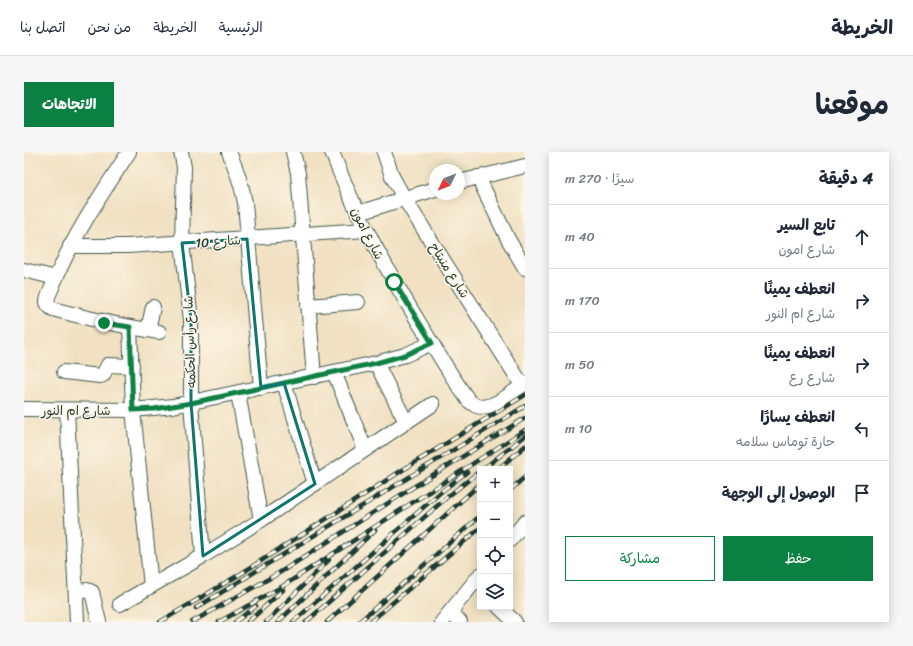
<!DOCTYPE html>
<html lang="ar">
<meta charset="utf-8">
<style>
:root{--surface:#fff;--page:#f6f6f7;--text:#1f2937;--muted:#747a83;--line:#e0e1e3;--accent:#0b8043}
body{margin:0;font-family:Sriracha,"Playpen Sans Arabic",sans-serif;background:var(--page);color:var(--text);direction:rtl}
.controls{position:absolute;right:12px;bottom:12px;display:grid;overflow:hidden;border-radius:0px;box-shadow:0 2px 10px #0003}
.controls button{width:36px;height:36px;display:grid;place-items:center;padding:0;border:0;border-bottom:1px solid var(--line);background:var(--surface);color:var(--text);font:20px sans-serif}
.compass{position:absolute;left:405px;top:12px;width:36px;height:36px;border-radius:50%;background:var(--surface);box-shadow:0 2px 10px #0003;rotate:227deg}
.stop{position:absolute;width:12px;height:12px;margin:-9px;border:3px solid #0b8043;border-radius:50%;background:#fff}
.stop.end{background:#0b8043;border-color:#fff;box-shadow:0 1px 4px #0008}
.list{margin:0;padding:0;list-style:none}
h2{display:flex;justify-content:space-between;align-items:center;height:52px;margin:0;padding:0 16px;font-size:17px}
h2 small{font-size:13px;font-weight:400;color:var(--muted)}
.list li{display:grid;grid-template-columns:26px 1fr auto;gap:12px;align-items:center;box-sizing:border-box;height:64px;padding:0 16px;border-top:1px solid var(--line)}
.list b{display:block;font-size:15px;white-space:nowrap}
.list p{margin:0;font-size:13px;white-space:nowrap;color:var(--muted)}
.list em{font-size:13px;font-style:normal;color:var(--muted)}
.actions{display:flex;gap:8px;padding:12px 16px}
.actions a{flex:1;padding:9px 0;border:1px solid var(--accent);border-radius:0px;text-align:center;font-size:14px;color:var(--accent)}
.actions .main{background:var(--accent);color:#fff}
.icon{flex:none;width:22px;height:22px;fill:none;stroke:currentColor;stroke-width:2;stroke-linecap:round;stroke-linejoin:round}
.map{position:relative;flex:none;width:501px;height:470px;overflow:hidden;direction:ltr;border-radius:0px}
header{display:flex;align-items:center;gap:24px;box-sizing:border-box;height:56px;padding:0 20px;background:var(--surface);border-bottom:1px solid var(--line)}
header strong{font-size:19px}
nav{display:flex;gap:22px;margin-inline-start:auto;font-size:14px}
.intro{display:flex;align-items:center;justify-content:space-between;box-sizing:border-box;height:96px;padding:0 24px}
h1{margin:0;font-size:28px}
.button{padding:10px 18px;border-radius:0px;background:var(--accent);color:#fff;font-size:14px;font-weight:700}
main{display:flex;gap:24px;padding:0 24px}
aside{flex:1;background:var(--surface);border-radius:0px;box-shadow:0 2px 10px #0003}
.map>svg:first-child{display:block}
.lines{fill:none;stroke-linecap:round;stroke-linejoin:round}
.minor-casing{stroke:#3e5649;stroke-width:16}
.minor{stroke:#fff;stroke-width:14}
.rail-casing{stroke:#1f3d34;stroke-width:4.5}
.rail{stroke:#fcf5e5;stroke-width:3;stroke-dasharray:9;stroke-linecap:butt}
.route{stroke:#0b8043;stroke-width:5}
.marked{fill:none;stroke:#0f766e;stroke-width:3;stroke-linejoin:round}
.labels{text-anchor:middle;stroke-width:3;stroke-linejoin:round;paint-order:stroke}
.street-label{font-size:13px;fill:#1f3d34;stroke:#fcf5e5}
</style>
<header>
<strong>الخريطة</strong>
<nav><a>الرئيسية</a><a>الخريطة</a><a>من نحن</a><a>اتصل بنا</a></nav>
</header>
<div class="intro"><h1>موقعنا</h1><a class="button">الاتجاهات</a></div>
<main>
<aside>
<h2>4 دقيقة<small>سيرًا · 270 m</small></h2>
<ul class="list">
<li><svg class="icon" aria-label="ahead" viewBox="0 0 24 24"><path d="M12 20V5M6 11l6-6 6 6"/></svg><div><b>تابع السير</b><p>شارع امون</p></div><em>40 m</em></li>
<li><svg class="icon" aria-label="right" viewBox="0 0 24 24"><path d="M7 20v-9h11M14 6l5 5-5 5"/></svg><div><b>انعطف يمينًا</b><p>شارع ام النور</p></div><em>170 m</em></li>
<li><svg class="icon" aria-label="right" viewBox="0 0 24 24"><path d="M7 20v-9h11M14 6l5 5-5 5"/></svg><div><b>انعطف يمينًا</b><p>شارع رع</p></div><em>50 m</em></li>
<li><svg class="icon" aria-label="left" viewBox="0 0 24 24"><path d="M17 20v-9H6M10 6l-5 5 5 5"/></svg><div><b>انعطف يسارًا</b><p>حارة توماس سلامه</p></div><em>10 m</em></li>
<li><svg class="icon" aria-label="arrive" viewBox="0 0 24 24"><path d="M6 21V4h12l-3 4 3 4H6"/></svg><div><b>الوصول إلى الوجهة</b></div></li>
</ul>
<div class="actions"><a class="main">حفظ</a><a>مشاركة</a></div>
</aside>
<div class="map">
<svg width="501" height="470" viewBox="0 0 501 470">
<rect width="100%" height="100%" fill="#fcf5e5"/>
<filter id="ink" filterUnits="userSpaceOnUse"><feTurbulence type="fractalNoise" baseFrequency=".025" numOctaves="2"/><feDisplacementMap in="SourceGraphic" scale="8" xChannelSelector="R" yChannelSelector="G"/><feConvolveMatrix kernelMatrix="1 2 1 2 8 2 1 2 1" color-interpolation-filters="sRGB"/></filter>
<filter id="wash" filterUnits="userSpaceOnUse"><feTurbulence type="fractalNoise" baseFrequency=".012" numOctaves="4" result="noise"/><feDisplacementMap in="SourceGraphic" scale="16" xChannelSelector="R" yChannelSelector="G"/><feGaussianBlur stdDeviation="0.9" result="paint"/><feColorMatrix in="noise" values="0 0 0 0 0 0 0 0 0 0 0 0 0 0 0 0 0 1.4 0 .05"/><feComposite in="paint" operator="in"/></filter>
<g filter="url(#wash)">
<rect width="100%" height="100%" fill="#f1e1c2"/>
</g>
<g filter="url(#ink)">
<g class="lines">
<g class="minor-casing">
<g id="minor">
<path d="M105 0C77 43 48 85 29 133 27 138 23 145 23 150 24 154 26 155 29 157 64 167 99 174 135 180"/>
<path d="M157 0 160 15 158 91 167 168V251L179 404"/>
<path d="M205 0C212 17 218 32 221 51L237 236"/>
<path d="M269 0 274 21 290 225"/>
<path d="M308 0C331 62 363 118 397 174 413 199 427 225 445 249 447 250 450 253 453 254 468 259 490 240 501 231"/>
<path d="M360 0 368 24 380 46 498 233"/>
<path d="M454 25 484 87 501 116"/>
<path d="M435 30 501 14"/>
<path d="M334 61 411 37"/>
<path d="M46 94H104L342 78"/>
<path d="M0 118 32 126"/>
<path d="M284 154 334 150"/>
<path d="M106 175 109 258 127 434"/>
<path d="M124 178 129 155"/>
<path d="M352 211 382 270"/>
<path d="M40 220 76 224 79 223 84 213 108 214"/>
<path d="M310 220 341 297"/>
<path d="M260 231 291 332"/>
<path d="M214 241 237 368"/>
<path d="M0 257 109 258 149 254 352 211 381 203 408 191"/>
<path d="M43 258 53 470"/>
<path d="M486 388 501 370"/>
<path d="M52 440 63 438 68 440 75 470"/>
<path d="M96 452 179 404 237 368 409 252"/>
<path d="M475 455 491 470"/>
<path d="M426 460 436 470"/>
<path d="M418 470 456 423"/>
</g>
</g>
<use href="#minor" class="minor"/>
<g class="rail-casing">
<g id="rail">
<path d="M459 317 501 284"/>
<path d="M474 317 501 294"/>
<path d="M486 338 501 325"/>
<path d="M172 456 501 254"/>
<path d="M136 470 218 421 377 319 501 243"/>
<path d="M168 470 255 421 383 339 501 266"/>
<path d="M195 470 259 434 501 278"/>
<path d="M211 470 232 454"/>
<path d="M224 470 259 438"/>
<path d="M242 470 305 408"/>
<path d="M254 470 351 378"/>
<path d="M269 470 418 339 443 320"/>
<path d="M282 470 422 346 456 319"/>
<path d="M303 470 456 332"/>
<path d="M335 470 456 364"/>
<path d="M346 470 456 376"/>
</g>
</g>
<use href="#rail" class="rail"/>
</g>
</g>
<g class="lines" filter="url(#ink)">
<path class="route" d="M80 171 106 175 109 258 130 257 167 251 352 211 381 203 408 191 370 130"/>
</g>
<path class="marked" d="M223 87 237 236 260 231 291 332 179 404 167 251V168L158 91Z"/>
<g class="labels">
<g class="street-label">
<text transform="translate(344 81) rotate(63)" y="5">شارع امون</text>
<text transform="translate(194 89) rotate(-4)" y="5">شارع 10</text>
<text transform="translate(426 118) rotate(58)" y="5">شارع منبتاح</text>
<text transform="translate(165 190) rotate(-92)" y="5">شارع رأس الحكمه</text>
<text x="52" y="263">شارع ام النور</text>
</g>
</g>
</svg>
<div class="controls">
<button>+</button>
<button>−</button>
<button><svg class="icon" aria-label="locate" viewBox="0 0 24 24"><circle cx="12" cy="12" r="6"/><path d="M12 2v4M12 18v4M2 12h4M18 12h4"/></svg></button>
<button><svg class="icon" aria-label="layers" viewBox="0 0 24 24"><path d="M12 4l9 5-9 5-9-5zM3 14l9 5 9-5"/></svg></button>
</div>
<svg class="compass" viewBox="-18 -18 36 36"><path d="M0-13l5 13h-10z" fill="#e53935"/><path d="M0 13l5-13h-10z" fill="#747a83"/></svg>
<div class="stop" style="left:370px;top:130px"></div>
<div class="stop end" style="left:80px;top:171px"></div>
</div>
</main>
